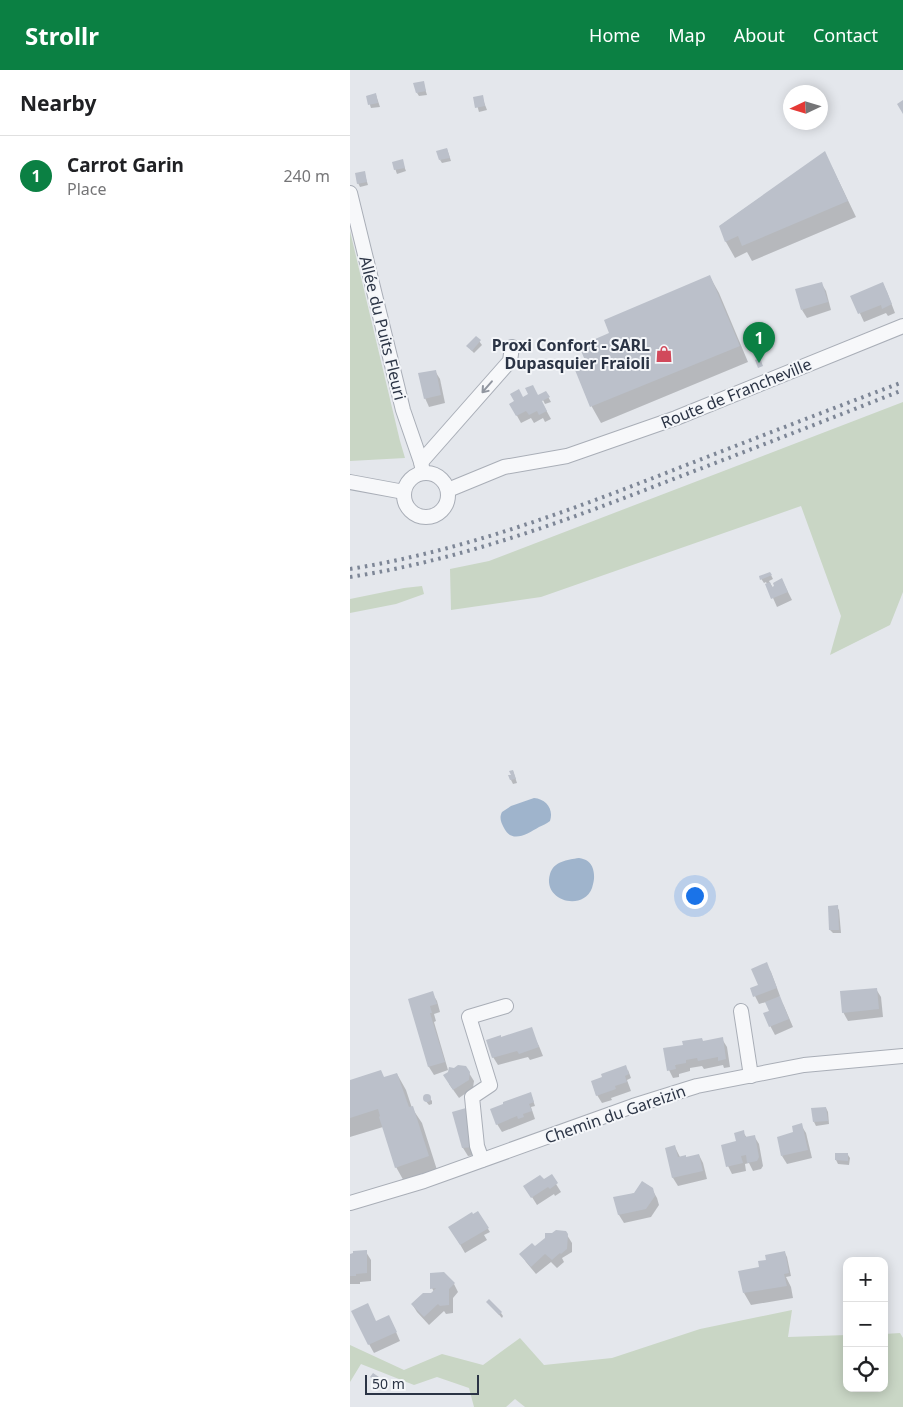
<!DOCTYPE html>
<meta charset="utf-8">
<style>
:root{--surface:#fff;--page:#f6f6f6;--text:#202124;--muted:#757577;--line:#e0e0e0;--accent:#0b8043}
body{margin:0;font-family:"Noto Sans",sans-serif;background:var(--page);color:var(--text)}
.controls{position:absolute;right:15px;bottom:15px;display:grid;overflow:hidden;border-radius:10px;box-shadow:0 2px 12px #0003}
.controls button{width:45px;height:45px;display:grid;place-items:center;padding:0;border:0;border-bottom:1px solid var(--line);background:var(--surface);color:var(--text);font:25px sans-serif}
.compass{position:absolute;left:433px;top:15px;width:45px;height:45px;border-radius:50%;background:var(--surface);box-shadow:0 2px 12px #0003;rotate:266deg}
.scale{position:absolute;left:15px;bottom:12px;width:114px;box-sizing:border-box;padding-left:5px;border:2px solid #2b3445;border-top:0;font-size:14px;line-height:18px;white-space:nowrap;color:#2b3445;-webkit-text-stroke:4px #f4f6f9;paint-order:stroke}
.you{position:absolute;left:344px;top:825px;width:18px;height:18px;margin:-12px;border:4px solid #fff;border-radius:50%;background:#1a73e8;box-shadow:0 0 0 8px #1a73e833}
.badge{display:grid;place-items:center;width:32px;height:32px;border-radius:50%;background:var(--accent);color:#fff;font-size:16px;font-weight:700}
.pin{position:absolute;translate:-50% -41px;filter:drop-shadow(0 1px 2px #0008)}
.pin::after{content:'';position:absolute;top:26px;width:18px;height:15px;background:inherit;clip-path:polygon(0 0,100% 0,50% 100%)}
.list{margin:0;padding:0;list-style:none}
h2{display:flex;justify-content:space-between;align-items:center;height:65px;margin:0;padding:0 20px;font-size:21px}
h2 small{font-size:16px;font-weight:400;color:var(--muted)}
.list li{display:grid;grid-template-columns:32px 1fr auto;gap:15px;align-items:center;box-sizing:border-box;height:80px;padding:0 20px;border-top:1px solid var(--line)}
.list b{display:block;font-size:19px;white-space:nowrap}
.list p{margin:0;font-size:16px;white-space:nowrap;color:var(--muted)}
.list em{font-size:16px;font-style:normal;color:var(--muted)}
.icon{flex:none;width:28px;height:28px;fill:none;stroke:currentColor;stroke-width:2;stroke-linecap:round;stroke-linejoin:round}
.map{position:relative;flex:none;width:553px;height:1337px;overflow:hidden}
header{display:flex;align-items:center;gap:30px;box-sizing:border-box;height:70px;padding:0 25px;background:var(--accent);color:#fff}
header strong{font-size:24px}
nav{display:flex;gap:28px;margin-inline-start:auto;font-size:18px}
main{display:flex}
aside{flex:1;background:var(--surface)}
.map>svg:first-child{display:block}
.green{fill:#c9d6c5}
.water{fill:#9fb4cc}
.shadow{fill:#0003}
.building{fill:#bbc0ca}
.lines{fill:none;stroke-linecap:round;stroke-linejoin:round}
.street-casing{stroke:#a9aeb7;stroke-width:16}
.street{stroke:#f7f8fa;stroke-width:14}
.rail{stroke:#7d8696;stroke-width:4;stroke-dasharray:2.5 5;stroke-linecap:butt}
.oneway{stroke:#9196a0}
.labels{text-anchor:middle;stroke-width:4;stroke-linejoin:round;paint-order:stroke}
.street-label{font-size:16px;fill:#2b3445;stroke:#f4f6f9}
.poi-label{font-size:16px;font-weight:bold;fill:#2b3445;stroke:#f4f6f9;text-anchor:end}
</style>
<header>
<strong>Strollr</strong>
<nav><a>Home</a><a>Map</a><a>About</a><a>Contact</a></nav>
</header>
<main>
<aside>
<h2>Nearby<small></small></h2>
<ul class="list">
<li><span class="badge">1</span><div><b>Carrot Garin</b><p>Place</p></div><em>240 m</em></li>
</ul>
</aside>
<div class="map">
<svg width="553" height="1337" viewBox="0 0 553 1337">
<rect width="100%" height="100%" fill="#e4e7ec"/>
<g class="green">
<path d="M0 161 50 371 55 388 0 391Z"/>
<path d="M553 332V522L540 555 480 585 491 546 451 436 191 527 101 540 100 499 139 491Z"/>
<path d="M72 516 74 524 46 534 0 543V529L54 518Z"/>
<path d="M442 1240 438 1267 497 1265V1318H534V1264L550 1263 553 1268V1337H175L165 1329 156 1337H124L119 1318 87 1307 64 1315 11 1294 0 1312V1275L54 1300 92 1284 133 1295 170 1268 194 1295 262 1288 350 1259Z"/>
</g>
<g class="water">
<path d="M184 728C196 729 204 739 200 751 196 754 193 755 189 757 177 764 162 774 154 758 151 752 149 748 152 742L161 736Z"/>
<path d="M229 788C236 789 241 792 243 799 245 807 244 811 242 818 233 842 192 831 200 804 204 791 217 790 229 788Z"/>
</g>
<g class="shadow">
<path d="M73 12 77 25 69 26 67 23Z"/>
<path d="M26 25 30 37 21 38 17 26Z"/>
<path d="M132 27 137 40 129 42 125 28Z"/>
<path d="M97 79 101 91 92 93 90 90Z"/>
<path d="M474 83 483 99 506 147 402 191 397 182 385 188 376 172 370 156Z"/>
<path d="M52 91 56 101 47 104 43 93Z"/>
<path d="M14 102 18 115 10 117 8 113Z"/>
<path d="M360 207 369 223 398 292 251 353 242 337 227 301 238 295 260 264Z"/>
<path d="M471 213 476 221 481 240 457 248 452 240Z"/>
<path d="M533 214 537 222 545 243 538 246 536 243 514 252 502 226Z"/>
<path d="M126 267 132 275 124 283 120 279Z"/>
<path d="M85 301 90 309 95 333 79 337 75 328Z"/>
<path d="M196 323 201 332 195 334 192 328 190 329 201 349 195 352 193 348 184 353 181 348 171 353 161 335 173 328 188 327Z"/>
<path d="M420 503 423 509 419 511 423 518 432 510 442 530 427 537 416 512 414 513 410 507Z"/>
<path d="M163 701 167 713 163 714 161 710Z"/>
<path d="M487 837 489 840 491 863H483L480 860Z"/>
<path d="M416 894 421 902 430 926 429 927 434 936 443 957 425 965 414 944 420 941 416 932 409 934 405 926 410 915Z"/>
<path d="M526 919 531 927 533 947 498 951 493 942Z"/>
<path d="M82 923 87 931 90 942 84 944 86 951 84 952 98 1000 84 1005 79 997 60 930Z"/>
<path d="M181 961 189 976 193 986 180 990 178 987 148 995 143 987 151 968Z"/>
<path d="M372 969 377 977 380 997 374 998 373 995 354 999 352 996 340 998V1001L329 1004V1007L323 1008 319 1000 353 972Z"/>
<path d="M278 1000 281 1008 277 1010 281 1021 261 1028 262 1030 252 1033 247 1025Z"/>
<path d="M119 1003 124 1011 123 1018 109 1028 99 1014Z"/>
<path d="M47 1004 56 1020 62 1038 72 1053 88 1103 55 1113 46 1097 33 1057 0 1067V1011L34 1008Z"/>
<path d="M78 1026 82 1031V1034L79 1035 74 1029 75 1027Z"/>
<path d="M182 1027 185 1036 181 1037 185 1049 152 1062 147 1054Z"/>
<path d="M476 1038 478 1042 479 1054 466 1056 464 1052Z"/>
<path d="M103 1043 127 1085 118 1086 113 1078Z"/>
<path d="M451 1055 456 1063 462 1088 437 1094 432 1086Z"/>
<path d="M393 1062 397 1068 404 1066 409 1074 413 1096 411 1099 403 1101 399 1093 395 1094 396 1101 382 1104 378 1096Z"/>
<path d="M325 1077 330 1087 338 1090 349 1085 353 1093 357 1109 328 1116 323 1108Z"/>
<path d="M498 1085 500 1088 499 1095 488 1094 486 1090Z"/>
<path d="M201 1106 211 1122 205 1126 204 1124 187 1135 175 1116 193 1111Z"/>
<path d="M302 1119 307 1128 309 1135 301 1147 274 1153 269 1145 265 1128Z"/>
<path d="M128 1143 140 1162 134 1165 137 1170 115 1183 100 1157Z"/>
<path d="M217 1165 222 1173V1182L212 1188 214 1192 207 1198 201 1192 186 1204 176 1192 171 1184Z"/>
<path d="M16 1182 21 1190V1211L10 1212V1214H0V1187Z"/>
<path d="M435 1183 437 1187 441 1206 436 1207 441 1217 443 1228 401 1235 394 1223 411 1198 418 1191Z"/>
<path d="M104 1214 108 1222 103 1228V1243L96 1244 94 1241 79 1255 67 1242 62 1234 82 1224 84 1222 82 1218Z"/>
<path d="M137 1232 151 1243 153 1246 152 1248Z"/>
<path d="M43 1255 50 1271 24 1283 19 1274Z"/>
<path d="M21 1307 28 1308 30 1312 28 1314Z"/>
</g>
<g class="building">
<path d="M74 11 76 21 66 23 63 13Z"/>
<path d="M26 23 28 33 18 35 16 26Z"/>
<path d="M133 25 135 36 125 38 123 27Z"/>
<path d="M553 30V44L547 34Z"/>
<path d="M97 78 100 88 89 90 86 81Z"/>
<path d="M475 81 498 131 392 176 388 166 375 172 369 156Z"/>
<path d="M53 89 55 98 44 100 42 92Z"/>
<path d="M15 101 17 112 7 114 5 103Z"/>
<path d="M360 205 390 276 240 337 225 300 237 295 229 276 259 263 254 250Z"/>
<path d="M472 212 478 232 451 240 445 219Z"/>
<path d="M533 212 542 234 532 239 531 235 508 244 500 226Z"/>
<path d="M126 266 131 270 122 281 116 276Z"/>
<path d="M410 288 413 296 408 298 405 290Z"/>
<path d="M86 300 91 325 74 329 68 303Z"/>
<path d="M183 315 188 325 196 321 200 327 192 331 197 341 189 345 187 341 179 345 176 341 166 346 159 334 164 331 160 324 169 319 173 327 178 324 175 318Z"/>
<path d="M420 502 422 505 410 510 409 506Z"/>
<path d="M432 508 438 522 421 529 415 514 420 512 422 517 424 516 423 513Z"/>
<path d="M163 700 166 709 160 710 158 705H161L159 701Z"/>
<path d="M488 835 489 860H479L478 836Z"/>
<path d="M417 892 427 918 403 927 400 918 408 915 401 899Z"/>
<path d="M527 918 529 939 492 943 490 921Z"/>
<path d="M83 921 87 934 80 936 82 943H80L95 992 78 997 58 929Z"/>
<path d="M430 926 439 949 419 957 413 943 419 941 415 932Z"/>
<path d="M182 957 189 977 169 984 167 981 142 988 136 970 151 965V967Z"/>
<path d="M373 967 376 989 368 991V987L348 991 347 988 336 990V993L325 995 326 999 317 1001 313 978 333 975 332 971 352 968 353 971Z"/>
<path d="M108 995 116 996 120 1002 119 1010 103 1020 93 1005 98 1002 99 997 104 998Z"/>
<path d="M276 995 279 1004 275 1006 277 1012 265 1016 266 1019 246 1026 241 1011 252 1007 251 1004Z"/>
<path d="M31 1000 34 1007 47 1003 59 1037 63 1036 79 1086 45 1098 29 1047 30 1046 28 1039 0 1048V1010Z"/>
<path d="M181 1022 184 1032 179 1034 182 1041 173 1044 174 1047 168 1049 167 1046 146 1055 140 1039 153 1034V1032Z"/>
<circle cx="77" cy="1028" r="4"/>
<path d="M476 1037 478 1051 463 1052 461 1038Z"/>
<path d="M116 1038 123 1077 112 1078 102 1042Z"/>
<path d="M452 1053 458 1080 431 1086 427 1067 443 1062 442 1056Z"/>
<path d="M394 1060 395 1067 405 1065 409 1087 407 1091 397 1093 396 1085 391 1086 393 1093 376 1097 371 1075 386 1071 384 1063Z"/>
<path d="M325 1075 328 1087 336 1085V1087L349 1084 353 1101 322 1108 315 1078Z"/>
<path d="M485 1083H498V1091L485 1090Z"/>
<path d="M202 1104 208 1113 200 1119 198 1117 181 1128 173 1116 190 1105 194 1109Z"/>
<path d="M292 1111 303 1118 305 1126 296 1139 268 1145 263 1127 284 1123Z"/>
<path d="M128 1141 139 1158 110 1175 98 1157 122 1142 123 1144Z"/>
<path d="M206 1160 216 1161 218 1164 217 1179 211 1184 210 1183 202 1190 195 1184 181 1197 169 1184 182 1173 185 1176 195 1168V1163H202Z"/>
<path d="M17 1180V1203L6 1204V1206H0V1184L3 1183V1181Z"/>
<path d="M435 1181 439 1203 434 1204 437 1216 393 1223 388 1201 409 1197 408 1191 416 1190 415 1185Z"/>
<path d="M94 1202 105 1213 99 1219V1235L90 1236 88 1234 74 1247 61 1234 73 1223H81L86 1218 80 1219V1203Z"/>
<path d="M139 1229 152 1242 149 1245 136 1232Z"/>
<path d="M18 1233 26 1251 39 1245 47 1262 18 1275 1 1241Z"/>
<path d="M23 1303 29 1307 26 1311 20 1307Z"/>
</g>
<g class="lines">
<g class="street-casing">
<g id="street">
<path d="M0 123 53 340 71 392 73 402"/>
<path d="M71 392 160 291 162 277"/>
<circle cx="76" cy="425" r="22"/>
<path d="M0 412 54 422"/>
<path d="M98 420 154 397 217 386 326 348 553 256"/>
<path d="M391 941 401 1006"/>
<path d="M132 1090 127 1076 122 1027 140 1015 119 947 156 936"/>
<path d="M0 1133 74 1111 283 1036 347 1016 454 995 553 986"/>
</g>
</g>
<use href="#street" class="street"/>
<g class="rail">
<path d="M0 499C112 481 216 442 321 401 398 371 476 341 553 312"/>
<path d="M0 507C115 489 218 450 326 408 402 379 477 350 553 320"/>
</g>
</g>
<defs><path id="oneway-shaft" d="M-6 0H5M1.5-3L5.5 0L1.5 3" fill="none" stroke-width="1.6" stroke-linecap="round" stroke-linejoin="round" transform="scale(1.25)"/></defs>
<use class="oneway" href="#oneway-shaft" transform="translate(137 317) rotate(131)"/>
<defs>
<g id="shop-bare" transform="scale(1.35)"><path d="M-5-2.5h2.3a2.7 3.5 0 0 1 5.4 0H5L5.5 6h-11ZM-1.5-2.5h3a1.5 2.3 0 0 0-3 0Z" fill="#d1495b" stroke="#f4f6f9" stroke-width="2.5" paint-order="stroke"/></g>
</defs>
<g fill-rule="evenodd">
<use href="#shop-bare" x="314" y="284"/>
</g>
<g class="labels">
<g class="street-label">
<text transform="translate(33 258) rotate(76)" y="6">Allée du Puits Fleuri</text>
<text transform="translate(386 323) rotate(-22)" y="6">Route de Francheville</text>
<text transform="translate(265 1044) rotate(-19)" y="6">Chemin du Gareizin</text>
</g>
<g class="poi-label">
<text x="300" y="281">Proxi Confort - SARL<tspan x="300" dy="18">Dupasquier Fraioli</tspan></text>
</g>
</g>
</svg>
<div class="controls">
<button>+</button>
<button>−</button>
<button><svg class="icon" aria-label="locate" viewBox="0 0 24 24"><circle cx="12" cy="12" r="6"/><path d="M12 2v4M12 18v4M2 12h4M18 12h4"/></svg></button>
</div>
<svg class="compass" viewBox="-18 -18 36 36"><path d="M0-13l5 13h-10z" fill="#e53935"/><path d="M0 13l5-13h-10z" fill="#757577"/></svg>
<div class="scale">50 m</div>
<div class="you"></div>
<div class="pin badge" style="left:409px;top:293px">1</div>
</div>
</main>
